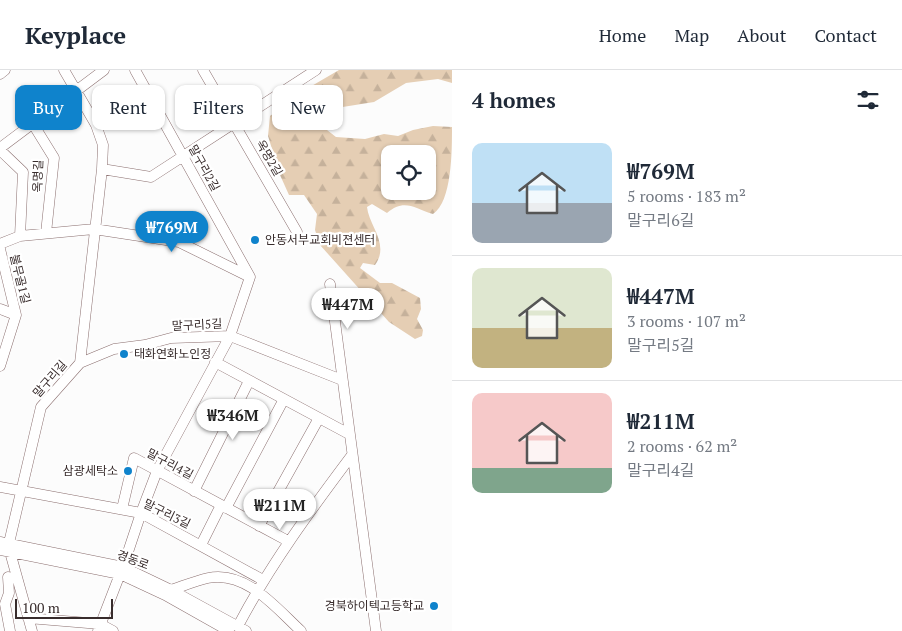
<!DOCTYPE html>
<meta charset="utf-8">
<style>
:root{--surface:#fff;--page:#f2f2f3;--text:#1f2937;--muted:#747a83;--line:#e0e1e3;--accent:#0f83cc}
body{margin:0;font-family:"PT Serif","Noto Sans KR",serif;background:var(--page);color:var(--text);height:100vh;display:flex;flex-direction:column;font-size:19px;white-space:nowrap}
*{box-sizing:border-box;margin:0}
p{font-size:16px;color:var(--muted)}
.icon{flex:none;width:28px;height:28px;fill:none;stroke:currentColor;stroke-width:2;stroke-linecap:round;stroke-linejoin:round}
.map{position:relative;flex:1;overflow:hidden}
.sheet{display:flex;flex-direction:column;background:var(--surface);width:450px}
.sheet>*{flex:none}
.hud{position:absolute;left:15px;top:15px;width:361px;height:45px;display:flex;gap:10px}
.tools{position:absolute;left:381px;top:75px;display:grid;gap:10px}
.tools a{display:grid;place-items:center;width:55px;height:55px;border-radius:10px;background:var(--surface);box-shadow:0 1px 4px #0004;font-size:25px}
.scale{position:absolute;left:15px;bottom:12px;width:98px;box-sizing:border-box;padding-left:5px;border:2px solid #382c2c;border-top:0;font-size:14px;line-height:18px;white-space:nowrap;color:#382c2c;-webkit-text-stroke:4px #fff;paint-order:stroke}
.price{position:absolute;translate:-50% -42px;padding:0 11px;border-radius:18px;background:#fff;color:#222;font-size:16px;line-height:32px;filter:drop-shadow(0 1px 2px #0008)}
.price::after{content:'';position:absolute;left:50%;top:30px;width:15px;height:11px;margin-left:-8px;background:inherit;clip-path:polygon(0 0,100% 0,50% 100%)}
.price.selected{background:var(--accent);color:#fff}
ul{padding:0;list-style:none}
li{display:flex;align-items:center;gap:15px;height:125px;padding:0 20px}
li+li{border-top:1px solid var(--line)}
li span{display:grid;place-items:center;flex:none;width:140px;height:100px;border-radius:10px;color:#555}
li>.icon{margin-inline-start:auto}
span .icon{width:60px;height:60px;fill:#fffc;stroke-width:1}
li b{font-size:21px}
h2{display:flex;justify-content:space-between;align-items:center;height:60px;padding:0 20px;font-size:21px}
.pill{padding:0 18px;border-radius:10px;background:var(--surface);box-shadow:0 1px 4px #0004;font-size:18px;line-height:45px}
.pill.selected{background:var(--accent);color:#fff}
header{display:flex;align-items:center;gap:30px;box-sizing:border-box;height:70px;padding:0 25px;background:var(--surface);border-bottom:1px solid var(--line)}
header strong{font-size:24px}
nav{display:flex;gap:28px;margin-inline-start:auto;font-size:18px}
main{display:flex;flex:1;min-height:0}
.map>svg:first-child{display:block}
.forest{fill:url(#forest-firs);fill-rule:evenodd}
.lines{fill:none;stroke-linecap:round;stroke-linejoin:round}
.minor-casing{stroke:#8b6f6f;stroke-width:11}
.minor{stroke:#fff;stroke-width:10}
.poi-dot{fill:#0f83cc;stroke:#fff;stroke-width:2}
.labels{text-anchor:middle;stroke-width:4.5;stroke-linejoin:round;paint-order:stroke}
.street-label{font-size:12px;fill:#382c2c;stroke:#fff}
.poi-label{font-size:12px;fill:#382c2c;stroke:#fff;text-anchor:start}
</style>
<header>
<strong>Keyplace</strong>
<nav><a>Home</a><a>Map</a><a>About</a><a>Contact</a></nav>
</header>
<main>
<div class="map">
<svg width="452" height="561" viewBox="0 0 452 561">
<defs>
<pattern id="forest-firs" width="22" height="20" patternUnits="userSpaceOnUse" patternTransform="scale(1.25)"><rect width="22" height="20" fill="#e5ceb4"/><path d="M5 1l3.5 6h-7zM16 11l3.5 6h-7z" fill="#c5b19b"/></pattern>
</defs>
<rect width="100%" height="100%" fill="#fcfcfc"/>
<path class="forest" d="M339,0H452V13L438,9L406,13L374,32L330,39L326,48L327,60L336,67L365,69L384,64L398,66L413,60L433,56L452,57C452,81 452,132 433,144C414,138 404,128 387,143L372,134L367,137C369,156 390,174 375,195L363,193L360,198L380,213H392L420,228L421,239L417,249L423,260L422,266L415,269L389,252L320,175L315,160L317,144L304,125H289L280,105L268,66L270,46L303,21ZM390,84H428V121H390Z"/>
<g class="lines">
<g class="minor-casing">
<path id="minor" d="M203,0L297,162
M0,4L5,0
M33,54L54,88L46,163
M0,78L104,0
M0,80L23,102L20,166
M102,99L151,107L316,0
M0,174L20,166L94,159L179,172L250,207
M0,179L16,245L0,296
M330,214L376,561
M0,239L16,245
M215,292L349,364
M80,293L114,279L145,275L171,268L230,266L342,310
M0,417L141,443L263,510
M194,421L249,311
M226,438L284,329
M122,439L134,388L288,471
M259,456L319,348
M0,472L123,497L171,520L246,561
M9,473L41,337L80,293L102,99L103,75L96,55L64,0
M201,475L221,435
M0,480L120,504L165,525L229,561
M10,482L32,561
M123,497L141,443L157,401L230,266L250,207L135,0
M8,507L9,523L5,534L10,561
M171,520C183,516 195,511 208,508C246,500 276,538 301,561
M28,548L100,554L113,561
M238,556C270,495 310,441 352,385
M98,561L120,504"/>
</g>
<use href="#minor" class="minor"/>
</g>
<g class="poi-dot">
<circle cx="255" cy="170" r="5"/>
<circle cx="124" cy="284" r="5"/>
<circle cx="128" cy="401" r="5"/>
<circle cx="434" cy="536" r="5"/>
</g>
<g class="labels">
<g class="street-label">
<text transform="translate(269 88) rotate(60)" y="4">옥명2길</text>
<text transform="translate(204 98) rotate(61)" y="4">말구리2길</text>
<text transform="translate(38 106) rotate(-88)" y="4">옥명길</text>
<text transform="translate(20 209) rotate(76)" y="4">불무골1길</text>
<text transform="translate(197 255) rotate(-3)" y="4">말구리5길</text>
<text transform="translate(50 309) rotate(-49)" y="4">말구리길</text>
<text transform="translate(170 394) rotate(28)" y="4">말구리4길</text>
<text transform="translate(167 444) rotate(26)" y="4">말구리3길</text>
<text transform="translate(133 490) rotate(20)" y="4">경동로</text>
</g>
<g class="poi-label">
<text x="265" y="174">안동서부교회비젼센터</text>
<text x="134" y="288">태화연화노인정</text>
<text x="118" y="405" text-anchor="end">삼광세탁소</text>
<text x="424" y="540" text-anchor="end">경북하이텍고등학교</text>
</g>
</g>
</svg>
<div class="tools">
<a><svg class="icon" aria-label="locate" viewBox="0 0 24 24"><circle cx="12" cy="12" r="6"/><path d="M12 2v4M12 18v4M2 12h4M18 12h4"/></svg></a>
</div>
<div class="scale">100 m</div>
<b class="price selected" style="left:172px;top:183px">₩769M</b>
<b class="price" style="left:348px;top:260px">₩447M</b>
<b class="price" style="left:233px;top:371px">₩346M</b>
<b class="price" style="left:280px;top:461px">₩211M</b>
<div class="hud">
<a class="pill selected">Buy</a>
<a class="pill">Rent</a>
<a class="pill">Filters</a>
<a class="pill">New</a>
</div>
</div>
<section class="sheet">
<h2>4 homes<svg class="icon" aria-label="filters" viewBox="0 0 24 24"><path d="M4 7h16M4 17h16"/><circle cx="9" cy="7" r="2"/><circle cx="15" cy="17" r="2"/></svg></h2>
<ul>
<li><span style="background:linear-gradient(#bfe0f5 60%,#9aa5b1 0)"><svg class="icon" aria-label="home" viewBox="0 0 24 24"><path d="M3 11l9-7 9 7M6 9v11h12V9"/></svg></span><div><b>₩769M</b><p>5 rooms · 183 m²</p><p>말구리6길</p></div></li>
<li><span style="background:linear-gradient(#dfe7d0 60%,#c2b280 0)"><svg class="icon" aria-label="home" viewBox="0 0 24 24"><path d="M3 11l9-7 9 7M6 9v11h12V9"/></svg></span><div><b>₩447M</b><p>3 rooms · 107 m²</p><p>말구리5길</p></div></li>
<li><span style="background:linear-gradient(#f6c9c9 75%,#7fa58c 0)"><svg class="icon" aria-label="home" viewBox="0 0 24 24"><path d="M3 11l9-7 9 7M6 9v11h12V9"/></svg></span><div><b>₩211M</b><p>2 rooms · 62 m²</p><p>말구리4길</p></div></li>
</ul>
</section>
</main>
